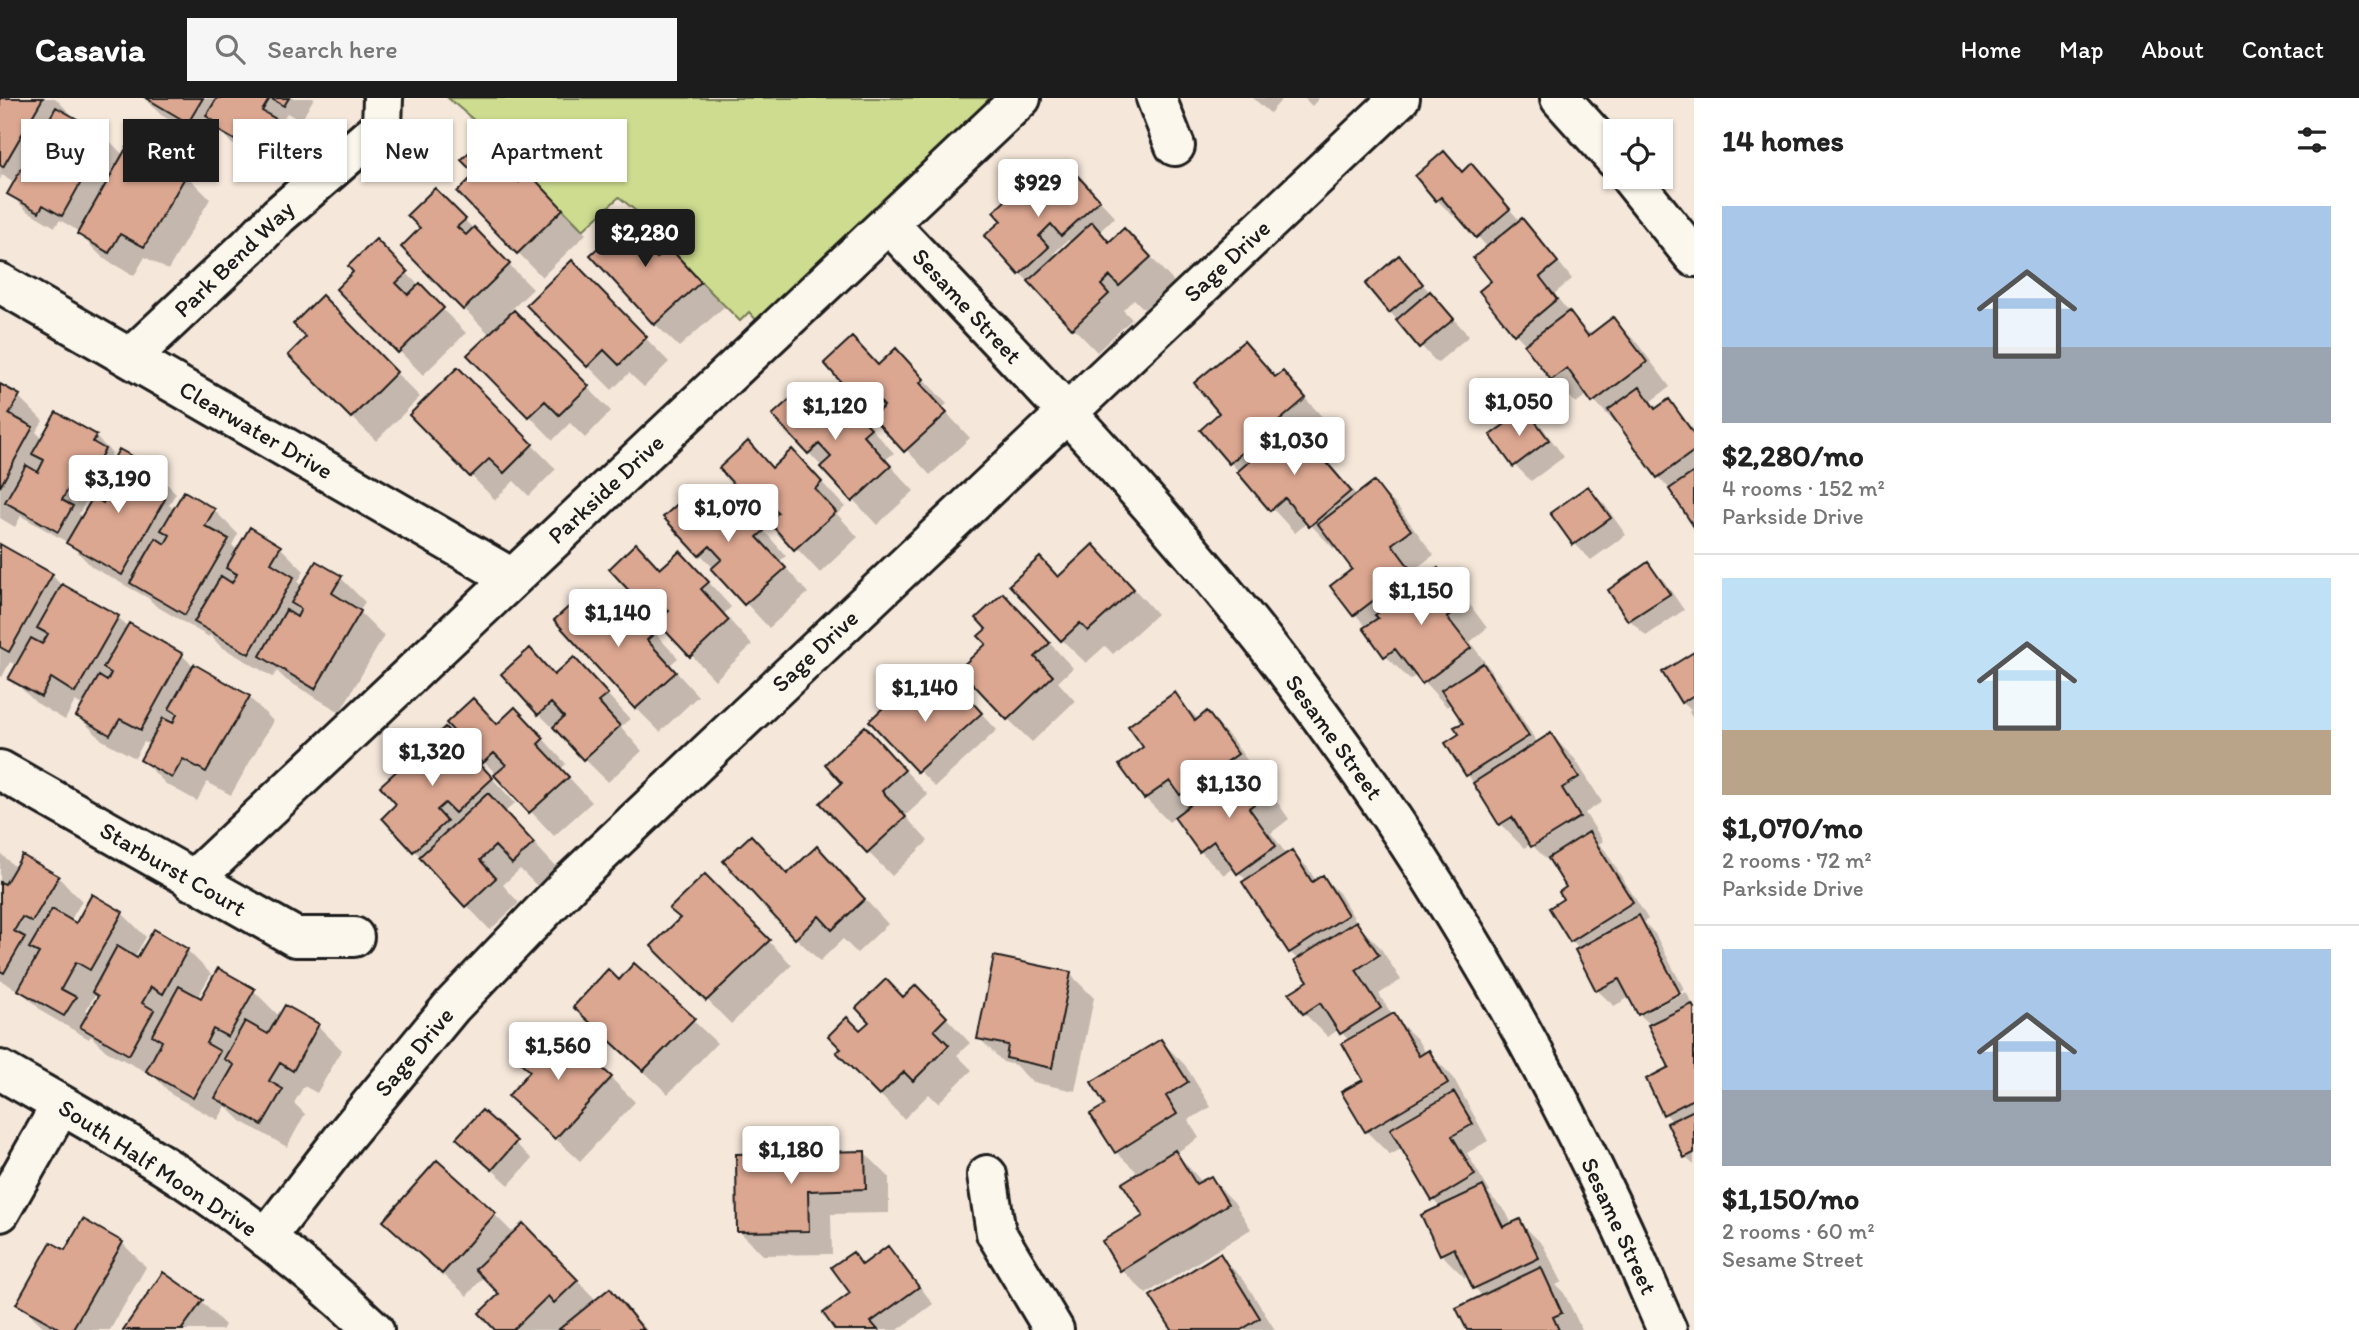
<!DOCTYPE html>
<meta charset="utf-8">
<style>
:root{--surface:#fff;--page:#f6f6f6;--text:#222;--muted:#767676;--line:#e0e0e0;--accent:#1c1c1c}
body{margin:0;font-family:Itim,sans-serif;background:var(--page);color:var(--text);height:100vh;display:flex;flex-direction:column;font-size:26px;white-space:nowrap}
*{box-sizing:border-box;margin:0}
p{font-size:23px;color:var(--muted)}
.icon{flex:none;width:38px;height:38px;fill:none;stroke:currentColor;stroke-width:2;stroke-linecap:round;stroke-linejoin:round}
.map{position:relative;flex:1;overflow:hidden}
.sheet{display:flex;flex-direction:column;background:var(--surface);width:665px}
.sheet>*{flex:none}
.hud{position:absolute;left:21px;top:21px;width:665px;height:63px;display:flex;gap:14px}
.buttons{position:absolute;left:1603px;top:21px;display:grid;gap:14px}
.buttons a{display:grid;place-items:center;width:70px;height:70px;border-radius:0px;background:var(--surface);box-shadow:0 2px 5px #0004;font-size:35px}
.price{position:absolute;translate:-50% -60px;padding:0 16px;border-radius:7px;background:#fff;color:#222;font-size:23px;line-height:46px;filter:drop-shadow(0 2px 4px #0008)}
.price::after{content:'';position:absolute;left:50%;top:42px;width:21px;height:16px;margin-left:-10px;background:inherit;clip-path:polygon(0 0,100% 0,50% 100%)}
.price.on{background:var(--accent);color:#fff}
ul{padding:0;list-style:none}
li{display:grid;align-content:center;gap:14px;height:371px;padding:0 28px}
li+li{border-top:2px solid var(--line)}
li span{display:grid;place-items:center;height:217px;border-radius:0px;color:#555}
li>.icon{margin-inline-start:auto}
span .icon{width:126px;height:126px;fill:#fffc;stroke-width:1}
li b{font-size:30px}
h2{display:flex;justify-content:space-between;align-items:center;height:84px;padding:0 28px;font-size:30px}
.chip{padding:0 24px;border-radius:0px;background:var(--surface);box-shadow:0 2px 5px #0004;font-size:24px;line-height:63px}
.chip.on{background:var(--accent);color:#fff}
header{display:flex;align-items:center;gap:42px;box-sizing:border-box;height:98px;padding:0 35px;background:var(--accent);color:#fff}
header strong{font-size:33px}
nav{display:flex;gap:38px;margin-inline-start:auto;font-size:24px}
.search{width:490px;height:63px;background:var(--page);display:flex;align-items:center;gap:18px;box-sizing:border-box;padding:0 24px;border-radius:0px;color:var(--muted);font-size:26px}
main{display:flex;flex:1;min-height:0}
.map>svg:first-child{display:block}
.green{fill:#cddc8f;stroke:#747c56;stroke-width:2}
.shadow{fill:#0003;fill-rule:evenodd}
.building{fill:#dca791;stroke:#1c1c1c;stroke-width:2}
.lines{fill:none;stroke-linecap:round;stroke-linejoin:round}
.street-casing{stroke:#1c1c1c;stroke-width:44}
.secondary-casing{stroke:#1c1c1c;stroke-width:44}
.street{stroke:#fbf7ec;stroke-width:38}
.secondary{stroke:#fbf7ec;stroke-width:38}
.labels{text-anchor:middle;stroke-width:7;stroke-linejoin:round;paint-order:stroke}
.street-label{font-size:24px;fill:#1c1c1c;stroke:#fbf7ec}
</style>
<header>
<strong>Casavia</strong>
<div class="search"><svg class="icon" aria-label="search" viewBox="0 0 24 24"><circle cx="10" cy="10" r="6"/><path d="M15 15l6 6"/></svg>Search here</div>
<nav><a>Home</a><a>Map</a><a>About</a><a>Contact</a></nav>
</header>
<main>
<div class="map">
<svg width="1694" height="1232" viewBox="0 0 1694 1232">
<rect width="100%" height="100%" fill="#f5e7da"/>
<filter id="ink" filterUnits="userSpaceOnUse"><feTurbulence type="fractalNoise" baseFrequency=".0143" numOctaves="2"/><feDisplacementMap in="SourceGraphic" scale="14" xChannelSelector="R" yChannelSelector="G"/><feConvolveMatrix kernelMatrix="1 2 1 2 8 2 1 2 1" color-interpolation-filters="sRGB"/></filter>
<g filter="url(#ink)">
<path class="green" d="M448,0H1021L770,237L749,214L740,223L701,184L637,114L619,99L583,132L489,35Z"/>
<path class="shadow" d="M0,0H55L71,16L69,19L106,39L124,58L186,77L210,101L168,172L145,159L134,178L103,160L79,136L80,134L60,122L55,129L26,112L10,96L16,85L2,77L0,82Z
M144,0H314L301,23L287,15L279,27L291,39L273,69L232,46L221,34L212,47L161,17Z
M1253,0H1283L1270,15Z
M1304,0H1319L1312,8Z
M489,37L586,136L542,179L459,94L477,76Z
M1444,55L1463,75L1471,68L1521,124L1522,122L1538,138L1572,181L1554,196L1572,218L1591,237L1613,221L1637,245L1670,289L1651,303L1658,311L1668,303L1694,332V425L1671,392L1658,379L1620,326L1618,328L1588,296L1576,305L1552,281L1527,248L1515,235L1494,183L1488,150L1457,115L1453,118L1437,102Z
M435,92L533,191L511,212L611,313L585,340L570,325L553,342L470,257L490,237L404,149L423,130Z
M1090,92L1115,119L1099,134L1110,145L1148,156L1174,184L1144,211L1134,201L1123,212L1132,221L1097,254L1020,175L1048,100ZM1068,142L1071,145L1057,159L1054,155Z
M637,116L724,209L679,249L655,226Z
M376,144L466,235L423,277L338,191L356,174Z
M1399,160L1469,238L1437,265L1390,214Z
M572,165L669,264L644,289L629,275L612,292L588,268Z
M322,200L420,299L376,343L290,257L309,239Z
M1244,245L1277,280L1282,275L1328,325L1308,342L1357,398L1374,385L1398,409L1434,457L1415,471L1424,483L1438,472L1462,496L1487,530L1470,544L1493,575L1492,576L1499,584L1538,646L1551,637L1575,661L1602,704L1585,715L1603,743L1599,746L1605,752L1648,821L1644,824L1655,836L1684,891L1643,913V916L1686,894L1694,909V1067L1685,1059L1673,1024L1665,1015L1671,970L1652,928L1639,916L1630,899L1614,908L1597,892L1580,851L1572,843L1565,802L1568,789L1557,772L1531,746L1524,750L1500,726L1448,646L1462,637L1465,625L1452,605L1447,609L1417,576L1410,582L1386,558L1367,530L1332,488L1354,471L1337,449L1334,451L1308,424L1295,435L1230,364L1222,315Z
M896,252L947,306L942,310L970,340L930,377L863,305L878,268Z
M458,272L556,371L529,398L514,383L495,402L412,317Z
M0,288L19,299L43,323L36,334L43,341L95,338L112,355L110,358L115,363L152,371L176,395L169,407L175,412H214L238,436L232,447L238,453L280,449L304,473L298,484L302,489L316,465L341,480L365,504L359,513L384,538L340,614L286,582L277,573L273,579L220,548L210,537L209,539L156,508L148,500L92,469L69,445L21,418L15,429L0,420ZM93,390L108,400L104,407L83,420L79,416Z
M1526,313L1542,329L1564,359L1531,383L1515,367Z
M824,319L866,325L894,355L885,362L914,393L877,427L809,355Z
M748,346L773,371L816,378L845,409L837,416L858,439L820,475L757,408Z
M1587,390L1604,406L1626,437L1591,462L1575,446Z
M666,419L717,420L759,427L786,458L780,463L808,495L769,530Z
M0,448L52,477L62,488L118,519L128,529L182,557L194,569L249,599L273,623L231,697L207,684L197,703L166,686L142,662L150,647L144,644L135,660L102,642L78,618L84,608L75,603L65,622L35,604L11,580L18,568L10,564L2,579L0,578Z
M1648,466L1664,483L1684,512L1646,538L1630,522L1610,492Z
M1117,472L1157,516L1113,556L1105,548L1086,565L1062,542L1058,481Z
M661,473L704,479L731,509L724,516L752,547L715,582L647,510Z
M582,499L607,524L650,530L678,560L670,567L698,598L660,634L636,610Z
M1027,521L1073,570L1058,584L1075,603L1032,644L1008,621L988,547L989,531Z
M1694,556V623L1689,614L1691,612L1682,604Z
M555,579L597,585L630,621L621,629L642,653L608,684L539,616Z
M1174,597L1199,622L1207,616L1231,640L1260,680L1259,681L1269,692L1289,721L1271,735L1287,757L1292,754L1308,770L1316,783L1323,779L1339,795L1359,828L1380,849L1401,882L1379,896L1392,917L1417,941L1426,956L1429,955L1453,979L1488,1043L1467,1055L1490,1094L1488,1095L1506,1114L1512,1126L1519,1123L1543,1147L1562,1184L1556,1187L1564,1195L1582,1232H1469L1483,1199L1475,1190L1469,1178L1465,1180L1441,1156V1110L1433,1102L1403,1050L1390,1057L1366,1033L1365,983L1349,943L1339,931L1328,939L1304,915L1310,884L1298,862L1290,854L1245,784L1247,783L1234,769L1224,777L1200,753L1176,719L1169,724L1145,700L1146,649Z
M968,601L997,632L935,689L872,623L908,607L927,609Z
M448,625L498,628L539,636L566,666L561,671L592,704L554,738Z
M469,655L515,705L505,714L557,770L537,788L520,771L503,787L519,805L490,832L414,752L399,706Z
M889,655L928,697L905,718L928,743L892,778L868,754Z
M0,755L16,770L58,779L82,803L70,823L77,827L122,815L146,839L134,860L138,862L187,852L211,876L197,900L202,902L254,893L280,919L318,928L342,952L317,995L304,988L294,1005L305,1016L287,1049L241,1023L226,1008L218,1022L172,997L154,978L106,953L91,938L89,941L44,915L24,896L0,882ZM96,896L99,899L90,915L86,912Z
M841,775L888,826L857,855L843,841L820,863L796,840L788,777Z
M705,778L792,867L731,926L654,848L682,820Z
M635,868L717,945L668,996L575,909L620,884Z
M1070,876L1094,900L1075,993L1032,984L1015,967L1003,964L979,940Z
M903,901L940,913L970,945L957,957L972,972L938,1005L929,996L904,1021L839,955L860,935Z
M1161,943L1185,967L1211,1009L1188,1022L1199,1040L1176,1055L1202,1084L1210,1080L1234,1104L1251,1131L1146,1196L1122,1172L1105,1144L1145,1119L1139,1076L1116,1054L1108,1007Z
M611,980L635,1004L580,1063L534,1021Z
M482,1014L532,1061L509,1087L475,1056Z
M865,1055L889,1079V1115L831,1116L832,1156L763,1157L739,1133Z
M494,1116L514,1136L547,1151L597,1203L610,1192L647,1232H497L501,1196L484,1178L467,1198L385,1123Z
M122,1145L146,1169L110,1232H47L18,1205L66,1154Z
M888,1151L904,1167L933,1206L898,1232H837L853,1195L852,1156L864,1168Z
M1220,1158L1244,1182L1275,1232H1174Z
M201,1203L225,1227L222,1232H125Z"/>
<path class="building" d="M0,0H43L3,69L0,67Z
M146,0H203L188,25Z
M217,0H270L262,13L276,21L257,55L214,30L217,25L206,18Z
M270,0H289L284,8Z
M56,9L107,38L62,118L43,107L39,114L7,96Z
M489,35L521,68L512,77L519,84L528,74L563,111L517,156L457,94L475,76L461,62Z
M131,42L187,76L144,149L120,136L109,155L77,136Z
M1444,53L1462,74L1471,65L1510,111L1476,140L1441,99L1436,103L1415,78Z
M1074,74L1100,102L1061,138L1051,126L1039,138L1049,149L1019,177L984,138L1001,123L993,114L1030,80L1047,98Z
M435,90L466,121L457,129L466,137L474,129L510,166L463,212L401,149L420,130L407,117Z
M637,114L659,138L647,149L657,160L669,149L701,184L654,227L590,157Z
M1522,120L1558,164L1540,179L1557,201L1514,237L1479,193L1491,183L1473,160Z
M1092,124L1109,144L1124,130L1151,159L1119,188L1110,178L1101,187L1109,196L1072,231L1028,183Z
M376,141L408,174L396,185L408,197L420,185L444,210L398,255L336,191L353,174L348,168Z
M1399,157L1423,186L1389,215L1365,186Z
M572,162L647,239L619,267L604,252L587,269L526,207Z
M1430,193L1454,221L1419,250L1396,222Z
M322,197L397,274L351,320L288,257L306,239L293,226Z
M514,212L589,288L559,317L545,303L528,319L467,257Z
M1569,213L1588,238L1613,219L1647,264L1592,305L1567,270L1551,282L1524,247Z
M852,239L878,267L896,250L924,281L920,285L947,315L904,354L872,319L884,308L873,296L861,307L824,265Z
M1244,243L1275,279L1283,273L1306,300L1229,366L1200,332L1219,315L1194,285Z
M458,269L533,346L504,375L489,361L470,379L409,317Z
M0,286L20,297L9,316L33,329L0,389Z
M1640,289L1655,311L1669,301L1694,336V353L1657,380L1608,312Z
M800,292L823,317L842,299L871,330L863,337L891,368L852,404L820,369L831,359L819,346L808,356L772,317Z
M1526,311L1549,342L1513,369L1490,337Z
M56,314L97,337L93,344L105,351L88,381L77,375L62,402L73,408L58,434L5,404L26,367L38,374L44,362L32,356Z
M1293,325L1351,393L1309,429L1285,400L1270,413L1237,374Z
M748,343L772,370L792,351L822,384L815,391L836,414L794,452L768,423L778,415L765,401L755,410L719,370Z
M119,351L153,370L143,388L165,401L122,477L66,445L93,399L103,405L108,397L97,391Z
M1694,374V429L1669,391Z
M1374,383L1411,432L1392,446L1412,473L1353,518L1330,488L1352,471L1318,426Z
M1588,388L1611,420L1573,447L1550,415Z
M184,393L215,411L205,428L229,441L185,517L130,485L156,440L165,446L170,437L161,432Z
M692,393L716,419L735,401L764,433L757,439L786,470L744,507L711,471L722,461L710,448L699,458L663,419Z
M250,429L281,448L271,465L294,479L249,556L194,524L221,478L232,485L237,476L226,470Z
M636,445L660,471L680,453L709,484L701,491L729,522L690,559L657,524L669,513L657,501L646,511L609,471Z
M0,446L53,476L9,554L0,549Z
M1093,446L1134,491L1088,533L1080,525L1061,543L1009,487L1040,459L1058,479Z
M316,463L342,478L332,495L361,513L315,591L260,558L286,512L297,519L301,511L291,505Z
M1648,464L1670,496L1628,523L1608,492Z
M1438,470L1464,505L1447,519L1471,550L1422,586L1395,551L1384,559L1363,530L1378,520L1375,517Z
M62,486L119,518L75,595L51,580L41,599L8,581L31,540L42,546L48,536L37,530Z
M1003,495L1050,545L1035,559L1053,578L1007,622L959,571L986,546L978,538L986,531L976,520Z
M582,497L606,523L626,504L655,535L647,542L676,574L635,611L554,522Z
M129,525L183,556L141,632L120,621L110,637L76,618L99,578L107,583L111,575L103,570Z
M530,550L554,577L574,559L608,596L598,604L620,628L583,662L553,629L564,619L551,605L538,617L501,576Z
M1694,554V597L1681,605L1662,574Z
M1483,565L1529,638L1466,678L1445,645L1459,636L1454,629L1463,625L1441,592Z
M194,566L250,598L206,674L183,661L172,680L140,662L163,620L173,625L177,616L169,611Z
M952,582L982,615L917,674L869,623L899,595L908,605L917,597L926,607Z
M1175,594L1195,623L1207,613L1238,656L1180,697L1170,683L1144,701L1119,667L1143,649L1128,628Z
M473,600L497,626L515,609L544,640L538,646L569,679L529,715L494,677L506,667L494,655L483,665L446,625Z
M865,628L905,672L882,693L906,719L867,755L820,705L842,685L825,666Z
M445,629L493,680L455,715L445,705L437,712L447,723L413,754L382,720L396,706L380,688Z
M1551,635L1579,679L1562,690L1580,719L1531,749L1512,719L1499,727L1473,685Z
M1245,665L1267,696L1249,710L1276,748L1237,776L1214,743L1199,754L1174,719Z
M488,695L534,745L512,766L495,748L480,762L496,780L465,809L419,759Z
M1589,734L1633,804L1570,844L1549,810L1563,801L1559,794L1566,789L1548,760Z
M751,737L787,776L817,748L865,801L832,832L819,818L795,841L723,763Z
M1292,752L1312,784L1323,777L1348,817L1289,855L1242,784Z
M22,757L59,778L32,824L22,819L14,833L25,839L4,875L0,873V784L5,786Z
M705,776L770,842L706,903L651,848L680,820L669,811Z
M92,796L123,814L90,872L76,864L61,891L76,899L64,918L18,892L39,855L29,850L52,811L76,825Z
M1639,817L1680,895L1638,917L1619,881L1596,893L1575,852Z
M1356,823L1379,857L1356,872L1381,910L1340,936L1320,905L1303,916L1289,895L1308,883L1294,863Z
M154,831L188,851L163,896L151,889L142,905L154,912L129,957L80,929L98,898L92,894L117,848L137,860Z
M994,858L1071,874L1052,970L1006,960L1008,947L977,941Z
M634,865L695,920L643,973L573,909L608,871L619,882Z
M218,870L255,891L228,939L213,931L206,945L220,953L193,1000L146,973L162,943L152,937L179,888L201,900Z
M886,881L903,899L916,887L947,919L934,932L949,947L913,983L904,974L879,998L836,954L841,951L828,938L847,919L860,932L869,924L856,910Z
M1692,906L1694,910V1001L1663,1017L1646,981L1669,969L1648,927Z
M285,907L319,926L293,973L280,965L269,983L283,991L262,1027L215,1000L234,967L224,961L245,923L268,936Z
M1394,915L1419,958L1429,952L1448,985L1365,1034L1341,994L1363,982L1342,945Z
M555,927L612,979L555,1041L508,998L530,973L521,965Z
M1161,941L1188,984L1166,998L1177,1016L1115,1055L1090,1016L1105,1007L1091,984Z
M1454,994L1473,1026L1452,1038L1475,1077L1432,1103L1390,1031Z
M482,1012L517,1043L492,1072L456,1040Z
M1694,1012V1055L1684,1060L1667,1025Z
M1175,1052L1196,1086L1211,1078L1228,1106L1120,1173L1102,1143L1143,1118L1122,1085Z
M865,1053L866,1091L808,1093L809,1133L737,1134L736,1056Z
M437,1062L496,1115L442,1176L383,1123Z
M1483,1088L1503,1129L1520,1121L1539,1160L1473,1191L1454,1150L1440,1157L1421,1117Z
M83,1121L123,1144L72,1232H62L16,1206L51,1144L65,1152Z
M523,1125L578,1182L554,1205L548,1198L513,1232H495L479,1215L499,1196L475,1171Z
M888,1148L919,1189L871,1224L878,1232H835L823,1215L850,1195L831,1169L853,1154L862,1167Z
M1220,1155L1260,1220L1241,1232H1172L1150,1198Z
M1541,1169L1562,1215L1553,1219L1559,1232H1467L1456,1210Z
M163,1174L203,1202L182,1231L184,1232H123Z
M610,1190L644,1232H558Z"/>
<g class="lines">
<g class="street-casing">
<path id="street" d="M1156,0L1175,48
M888,125C1022,266 1157,405 1276,559C1408,730 1522,918 1614,1113C1633,1152 1649,1192 1667,1232
M0,185L512,480
M130,260L249,148L278,118L382,28L383,0
M0,672L295,839H354
M192,783L1021,0
M987,1077L996,1135L1054,1232
M0,1114L61,1007
M266,1140L344,1039L452,908L570,785L1400,0"/>
</g>
<g class="secondary-casing">
<path id="secondary" d="M1560,0L1615,61
M1630,79L1694,159
M0,972C61,1007 124,1041 183,1080C250,1125 315,1176 374,1232"/>
</g>
<use href="#street" class="street"/>
<use href="#secondary" class="secondary"/>
</g>
</g>
<g class="labels">
<g class="street-label">
<text transform="translate(234 161) rotate(-44)" y="8">Park Bend Way</text>
<text transform="translate(1227 163) rotate(-43)" y="8">Sage Drive</text>
<text transform="translate(967 208) rotate(47)" y="8">Sesame Street</text>
<text transform="translate(256 332) rotate(30)" y="8">Clearwater Drive</text>
<text transform="translate(606 391) rotate(-43)" y="8">Parkside Drive</text>
<text transform="translate(815 553) rotate(-43)" y="8">Sage Drive</text>
<text transform="translate(1334 639) rotate(54)" y="8">Sesame Street</text>
<text transform="translate(173 771) rotate(30)" y="8">Starburst Court</text>
<text transform="translate(414 954) rotate(-50)" y="8">Sage Drive</text>
<text transform="translate(158 1070) rotate(33)" y="8">South Half Moon Drive</text>
<text transform="translate(1619 1128) rotate(65)" y="8">Sesame Street</text>
</g>
</g>
</svg>
<div class="buttons">
<a><svg class="icon" aria-label="locate" viewBox="0 0 24 24"><circle cx="12" cy="12" r="6"/><path d="M12 2v4M12 18v4M2 12h4M18 12h4"/></svg></a>
</div>
<b class="price" style="left:1038px;top:121px">$929</b>
<b class="price on" style="left:645px;top:171px">$2,280</b>
<b class="price" style="left:1519px;top:340px">$1,050</b>
<b class="price" style="left:835px;top:344px">$1,120</b>
<b class="price" style="left:1294px;top:379px">$1,030</b>
<b class="price" style="left:118px;top:417px">$3,190</b>
<b class="price" style="left:728px;top:446px">$1,070</b>
<b class="price" style="left:1421px;top:529px">$1,150</b>
<b class="price" style="left:618px;top:551px">$1,140</b>
<b class="price" style="left:925px;top:626px">$1,140</b>
<b class="price" style="left:432px;top:690px">$1,320</b>
<b class="price" style="left:1229px;top:722px">$1,130</b>
<b class="price" style="left:558px;top:984px">$1,560</b>
<b class="price" style="left:791px;top:1088px">$1,180</b>
<div class="hud">
<a class="chip">Buy</a>
<a class="chip on">Rent</a>
<a class="chip">Filters</a>
<a class="chip">New</a>
<a class="chip">Apartment</a>
</div>
</div>
<section class="sheet">
<h2>14 homes<svg class="icon" aria-label="filters" viewBox="0 0 24 24"><path d="M4 7h16M4 17h16"/><circle cx="9" cy="7" r="2"/><circle cx="15" cy="17" r="2"/></svg></h2>
<ul>
<li><span style="background:linear-gradient(#a9c7e8 65%,#9aa5b1 0)"><svg class="icon" aria-label="home" viewBox="0 0 24 24"><path d="M3 11l9-7 9 7M6 9v11h12V9"/></svg></span><div><b>$2,280/mo</b><p>4 rooms · 152 m²</p><p>Parkside Drive</p></div></li>
<li><span style="background:linear-gradient(#bfe0f5 70%,#b9a48a 0)"><svg class="icon" aria-label="home" viewBox="0 0 24 24"><path d="M3 11l9-7 9 7M6 9v11h12V9"/></svg></span><div><b>$1,070/mo</b><p>2 rooms · 72 m²</p><p>Parkside Drive</p></div></li>
<li><span style="background:linear-gradient(#a9c7e8 65%,#9aa5b1 0)"><svg class="icon" aria-label="home" viewBox="0 0 24 24"><path d="M3 11l9-7 9 7M6 9v11h12V9"/></svg></span><div><b>$1,150/mo</b><p>2 rooms · 60 m²</p><p>Sesame Street</p></div></li>
</ul>
</section>
</main>
